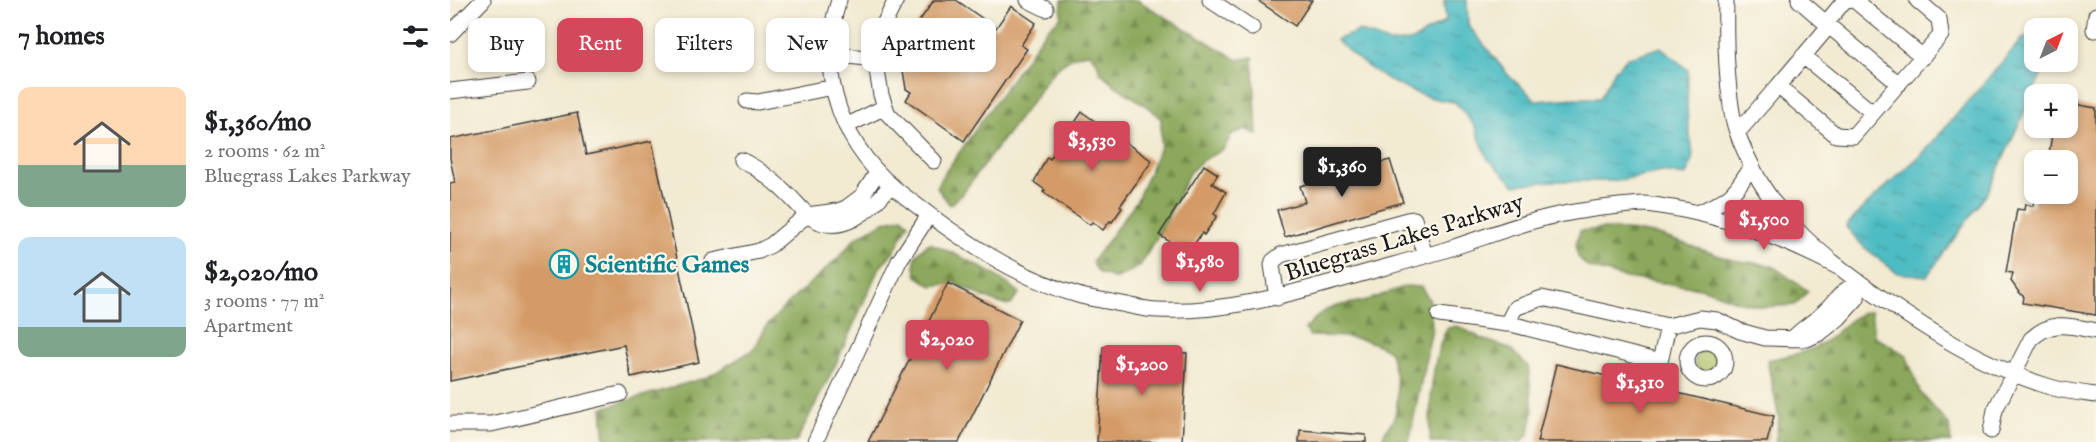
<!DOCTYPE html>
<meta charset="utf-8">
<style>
:root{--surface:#fff;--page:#f6f6f6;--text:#202124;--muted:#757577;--accent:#d1495b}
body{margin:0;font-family:"IM FELL English",serif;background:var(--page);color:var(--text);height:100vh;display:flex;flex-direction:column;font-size:22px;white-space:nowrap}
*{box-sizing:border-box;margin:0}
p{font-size:20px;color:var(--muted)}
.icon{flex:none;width:33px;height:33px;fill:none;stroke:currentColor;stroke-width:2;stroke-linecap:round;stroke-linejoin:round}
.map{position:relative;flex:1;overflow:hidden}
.side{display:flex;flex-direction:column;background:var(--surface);width:450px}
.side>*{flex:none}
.top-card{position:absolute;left:18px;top:18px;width:570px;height:54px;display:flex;gap:12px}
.needle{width:39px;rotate:42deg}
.controls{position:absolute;left:1574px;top:18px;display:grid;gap:12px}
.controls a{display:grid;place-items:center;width:54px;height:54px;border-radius:12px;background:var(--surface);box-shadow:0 3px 9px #0003;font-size:30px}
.price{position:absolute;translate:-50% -51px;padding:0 14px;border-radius:6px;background:var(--accent);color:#fff;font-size:20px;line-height:39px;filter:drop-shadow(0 2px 3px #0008)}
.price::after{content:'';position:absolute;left:50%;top:36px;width:18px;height:14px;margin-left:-9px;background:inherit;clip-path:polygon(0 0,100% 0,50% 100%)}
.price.active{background:#222;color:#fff}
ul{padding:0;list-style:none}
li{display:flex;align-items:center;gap:18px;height:150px;padding:0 18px}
li span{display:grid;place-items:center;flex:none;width:168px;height:120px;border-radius:12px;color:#555}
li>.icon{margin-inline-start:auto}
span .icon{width:72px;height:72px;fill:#fffc;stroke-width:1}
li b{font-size:26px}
h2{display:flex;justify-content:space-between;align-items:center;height:72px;padding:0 18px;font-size:26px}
.pill{padding:0 21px;border-radius:12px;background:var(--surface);box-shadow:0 3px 9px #0003;font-size:21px;line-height:54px}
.pill.active{background:var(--accent);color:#fff}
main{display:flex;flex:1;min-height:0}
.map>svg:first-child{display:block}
.grass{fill:url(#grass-tufts);stroke:#666f41;stroke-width:1.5}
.forest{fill:url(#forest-firs);stroke:#54623c;stroke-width:1.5}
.water{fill:url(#water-ripples);stroke:#356c70;stroke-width:1.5}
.building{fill:#d49b68}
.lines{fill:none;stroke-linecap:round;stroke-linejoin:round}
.minor-casing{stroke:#3c3b37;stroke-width:17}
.minor{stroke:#fff;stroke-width:15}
.labels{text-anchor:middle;stroke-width:4.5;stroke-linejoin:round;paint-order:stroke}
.street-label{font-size:24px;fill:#1c1c1c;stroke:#fbf7ec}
.culture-label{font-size:24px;font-weight:bold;fill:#0d838f;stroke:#fbf7ec;text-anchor:start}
</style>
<main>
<section class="side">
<h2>7 homes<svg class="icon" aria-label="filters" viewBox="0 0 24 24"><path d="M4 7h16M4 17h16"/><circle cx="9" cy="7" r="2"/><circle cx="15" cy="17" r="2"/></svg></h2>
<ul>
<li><span style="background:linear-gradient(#ffd9b3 65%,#7fa58c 0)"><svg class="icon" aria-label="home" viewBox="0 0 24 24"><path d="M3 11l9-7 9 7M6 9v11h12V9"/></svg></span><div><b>$1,360/mo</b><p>2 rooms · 62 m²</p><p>Bluegrass Lakes Parkway</p></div></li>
<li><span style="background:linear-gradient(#bfe0f5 75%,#7fa58c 0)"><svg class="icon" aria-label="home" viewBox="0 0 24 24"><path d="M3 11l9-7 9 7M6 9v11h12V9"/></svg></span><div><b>$2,020/mo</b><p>3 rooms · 77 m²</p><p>Apartment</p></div></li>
</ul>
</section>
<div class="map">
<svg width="1646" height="442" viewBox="0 0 1646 442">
<defs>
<pattern id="grass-tufts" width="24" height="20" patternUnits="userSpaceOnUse" patternTransform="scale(1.5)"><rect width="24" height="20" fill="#afc266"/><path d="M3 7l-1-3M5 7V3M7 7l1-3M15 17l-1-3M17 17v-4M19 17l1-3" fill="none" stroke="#96a658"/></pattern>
<pattern id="forest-firs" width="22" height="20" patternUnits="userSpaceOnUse" patternTransform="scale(1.5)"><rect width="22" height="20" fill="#8ba85b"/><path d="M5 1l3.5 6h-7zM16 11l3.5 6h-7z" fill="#71884a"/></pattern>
<pattern id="water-ripples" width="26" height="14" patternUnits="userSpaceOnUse" patternTransform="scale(1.5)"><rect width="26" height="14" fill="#4ebcc3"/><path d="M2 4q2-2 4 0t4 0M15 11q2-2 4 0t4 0" fill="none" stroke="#40989e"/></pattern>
</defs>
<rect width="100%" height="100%" fill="#fbf7ec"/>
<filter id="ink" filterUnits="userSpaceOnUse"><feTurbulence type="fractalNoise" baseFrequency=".0167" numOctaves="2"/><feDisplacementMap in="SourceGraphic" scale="12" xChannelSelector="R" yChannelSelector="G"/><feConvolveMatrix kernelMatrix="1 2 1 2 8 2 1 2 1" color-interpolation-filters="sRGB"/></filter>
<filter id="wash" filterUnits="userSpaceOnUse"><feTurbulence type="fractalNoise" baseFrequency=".008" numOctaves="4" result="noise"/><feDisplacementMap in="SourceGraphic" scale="24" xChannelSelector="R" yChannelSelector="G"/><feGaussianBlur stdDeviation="1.35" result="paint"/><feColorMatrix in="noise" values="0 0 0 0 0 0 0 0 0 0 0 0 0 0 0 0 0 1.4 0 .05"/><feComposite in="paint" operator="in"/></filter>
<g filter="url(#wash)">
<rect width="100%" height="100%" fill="#f2ead1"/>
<path class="grass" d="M1245 361a11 11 0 1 1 22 0a11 11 0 1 1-22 0Z"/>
<path class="forest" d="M612,0H687L788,60L803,57L807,135L795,129L781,135L774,149L753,160L739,173L717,220L690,266L666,279L649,273L642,262L687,200L711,145V119L700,108L667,87L650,72L647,62L639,53C615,54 597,77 586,96L511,195L500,205L487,188L492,177L596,30L611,17Z
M452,217L459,223L446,248L428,270L385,366L346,442H155L152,408L258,377L303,350L316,327L336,305L390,256L405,238L434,222Z
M1151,229L1178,230L1209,235L1282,260L1321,265L1358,291L1345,305L1312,307L1287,301L1251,288L1176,278L1138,267L1128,257L1126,244L1130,231Z
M480,243C512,257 542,270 569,293L561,305L547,303L504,283L482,286L467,276C462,260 465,252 480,243Z
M956,286L971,287L980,301L982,328L959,442H933C932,431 942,425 945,415C951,394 945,372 940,352C917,335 888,336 860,336L855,329C880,300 888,308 921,299C933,295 944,290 956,286Z
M1421,311L1424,336L1456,355L1470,392L1499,425L1501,442H1325L1329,418L1317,360C1336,356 1354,354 1371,344C1389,334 1400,314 1421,311Z
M1007,326L1035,340L1059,348L1078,366L1083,412L1079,433L1072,442H980C980,404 980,362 997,328Z"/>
<path class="water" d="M994,0H1017L1018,25L1059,76L1087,101L1125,98H1150L1165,70L1177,58L1211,47L1238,70C1238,87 1236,105 1238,122C1240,145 1249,154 1235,176L1212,172L1164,181H1103L1065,185L1038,159L1024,125L1005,102C960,98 918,71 886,40L909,31L940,43L962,41L996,21Z
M1584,35V62H1597L1538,192L1477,276L1447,273L1414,247L1396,227L1414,207L1474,152L1573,38Z"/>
<g id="blocks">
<path class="building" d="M484,0H506L546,28L561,6L586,23L571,45L577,49L514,141L456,100L461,92L456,89L452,64L456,59L447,53Z
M807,0H862L845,26Z
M1617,103L1646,108V315L1573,303L1574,297L1568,291L1561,281L1563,273L1556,272L1567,209L1574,210L1575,204L1583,206L1585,194H1617V160H1598L1603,128H1617Z
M632,112L702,161L670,206L672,208L662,222L660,221L653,230L642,222L640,225L593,192L595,190L584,182L597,157L600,159Z
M127,113L136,155L202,141L249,362L181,377L174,345L0,381V183L5,182L0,158V139Z
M940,160L953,202L835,237L827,210L855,202L850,186Z
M754,165L768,174L762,183L776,192L764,214L767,216L754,235L752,233L738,253L709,235Z
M498,283L570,320L509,442H418Z
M653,347L737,353L732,442H647Z
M1106,364L1324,416L1317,442H1087Z
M850,430L916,435V442H849Z"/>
</g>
</g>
<g filter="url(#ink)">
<use href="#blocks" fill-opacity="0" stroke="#3c3b37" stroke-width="1.5"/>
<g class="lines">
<g class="minor-casing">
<path id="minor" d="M389,0C364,77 393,151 457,198C509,238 566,278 631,296C642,299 654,300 666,303C680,305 694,310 708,310C771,313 833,296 893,279C928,269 963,260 998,249C1033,238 1067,224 1103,216C1132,210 1163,206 1193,204C1203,204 1213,207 1223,208C1281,218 1336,240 1388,267
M446,0L431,30L425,59L431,95L438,114L484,161
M578,0L596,9
M760,0L802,28
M1276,0C1275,40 1276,79 1283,118C1286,133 1294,150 1301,164C1326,220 1377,260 1426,294C1479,331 1534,366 1597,386C1612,391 1630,393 1646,395
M1404,0L1473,57
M1646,15L1644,30H1646
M1376,23L1395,0
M1379,26L1449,84
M0,34L33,0
M380,54L425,59
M1353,56L1423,113
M1328,86L1379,26L1349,0
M0,91L78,82
M297,101L308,102L383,87
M396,126L435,107
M1288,132L1328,86L1386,135L1403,136L1491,35L1489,19L1467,0
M291,160C298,164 305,167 311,172C324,181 338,194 349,206C352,209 355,213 359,216C390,239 421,210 440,186
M1248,213C1279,199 1284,196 1301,166
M263,261L309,251L321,245L357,215L388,211L396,208L412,196L427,173
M827,298L822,265L823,261L831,255L957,220L964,219L975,256
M989,315L1057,324L1065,308L1092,298L1218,326L1250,318L1267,320L1290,331L1315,338L1357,339L1370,333L1389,318L1407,298L1409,283C1389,290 1387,302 1372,314C1362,323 1351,329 1342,339
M1057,323L1210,362L1218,326
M1237 361a19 19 0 1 1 38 0a19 19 0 1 1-38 0Z
M0,424H41L170,394
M1541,431L1545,410L1581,339C1603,319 1620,326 1646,331
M365,442L449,261L479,215"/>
</g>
<use href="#minor" class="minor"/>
</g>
</g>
<defs>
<g id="building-ring" transform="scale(1.5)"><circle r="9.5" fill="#fbf7ec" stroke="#0f9aa8" stroke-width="1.5"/><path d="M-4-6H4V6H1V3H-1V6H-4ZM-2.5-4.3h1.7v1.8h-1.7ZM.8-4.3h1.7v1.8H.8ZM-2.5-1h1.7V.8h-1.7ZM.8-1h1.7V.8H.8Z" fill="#0f9aa8"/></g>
</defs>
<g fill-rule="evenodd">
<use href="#building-ring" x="114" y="264"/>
</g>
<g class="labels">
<g class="street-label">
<text transform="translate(954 237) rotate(-17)" y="8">Bluegrass Lakes Parkway</text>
</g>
<g class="culture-label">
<text x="135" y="272">Scientific Games</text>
</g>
</g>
</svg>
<div class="controls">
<a><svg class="needle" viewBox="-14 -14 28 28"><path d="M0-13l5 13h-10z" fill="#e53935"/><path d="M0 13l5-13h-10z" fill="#757577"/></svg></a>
<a>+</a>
<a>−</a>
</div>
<b class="price" style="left:642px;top:172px">$3,530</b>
<b class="price active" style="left:892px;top:198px">$1,360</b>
<b class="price" style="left:1314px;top:251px">$1,500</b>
<b class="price" style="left:750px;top:293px">$1,580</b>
<b class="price" style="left:497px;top:371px">$2,020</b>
<b class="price" style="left:692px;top:396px">$1,200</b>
<b class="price" style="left:1190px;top:414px">$1,310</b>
<div class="top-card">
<a class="pill">Buy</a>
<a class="pill active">Rent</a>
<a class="pill">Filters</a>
<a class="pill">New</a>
<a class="pill">Apartment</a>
</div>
</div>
</main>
